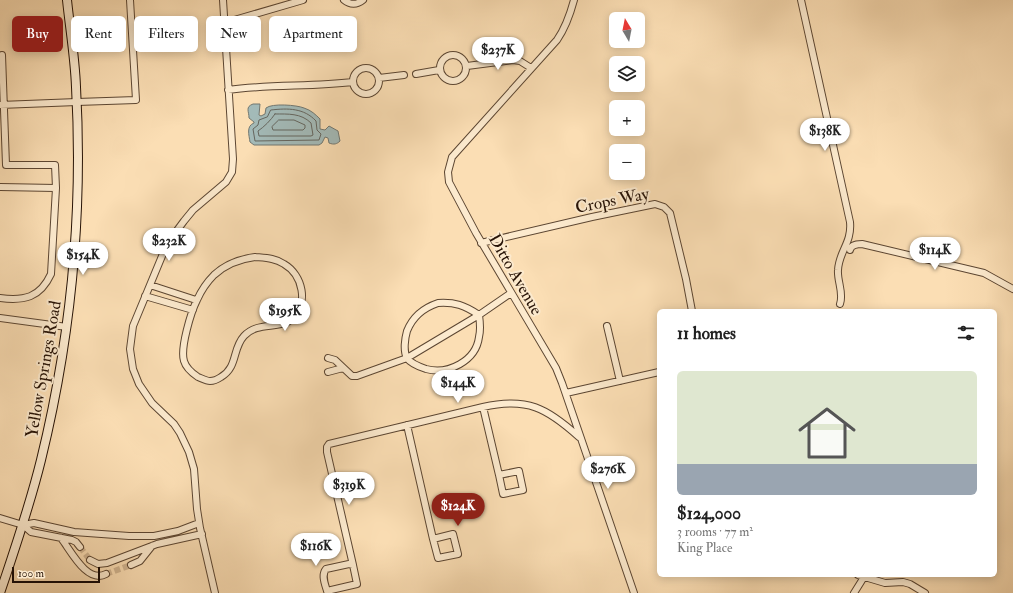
<!DOCTYPE html>
<meta charset="utf-8">
<style>
:root{--surface:#fff;--page:#f2f2f2;--text:#222;--muted:#767676;--line:#e0e0e0;--accent:#8f2418}
body{margin:0;font-family:"IM FELL Double Pica",serif;background:var(--page);color:var(--text);height:100vh;display:flex;flex-direction:column;font-size:15px;white-space:nowrap}
*{box-sizing:border-box;margin:0}
p{font-size:13px;color:var(--muted)}
.icon{flex:none;width:22px;height:22px;fill:none;stroke:currentColor;stroke-width:2;stroke-linecap:round;stroke-linejoin:round}
.map{position:relative;flex:1;overflow:hidden}
.sheet{position:absolute;left:657px;top:309px;width:340px;height:268px;display:flex;flex-direction:column;background:var(--surface);border-radius:6px;box-shadow:0 2px 10px #0003}
.sheet>*{flex:none}
.hud{position:absolute;left:12px;top:16px;width:380px;height:36px;display:flex;gap:8px}
.needle{width:26px;rotate:350deg}
.controls{position:absolute;left:609px;top:12px;display:grid;gap:8px}
.controls a{display:grid;place-items:center;width:36px;height:36px;border-radius:6px;background:var(--surface);box-shadow:0 2px 10px #0003;font-size:20px}
.scale{position:absolute;left:12px;bottom:10px;width:88px;box-sizing:border-box;padding-left:4px;border:2px solid #271306;border-top:0;font-size:11px;line-height:14px;white-space:nowrap;color:#271306;-webkit-text-stroke:3px #fceace;paint-order:stroke}
.price{position:absolute;translate:-50% -34px;padding:0 9px;border-radius:14px;background:#fff;color:#222;font-size:13px;line-height:26px;filter:drop-shadow(0 1px 2px #0008)}
.price::after{content:'';position:absolute;left:50%;top:24px;width:12px;height:9px;margin-left:-6px;background:inherit;clip-path:polygon(0 0,100% 0,50% 100%)}
.price.current{background:var(--accent);color:#fff}
ul{padding:0;list-style:none}
li{display:grid;align-content:center;gap:8px;height:212px;padding:0 20px}
li+li{border-top:1px solid var(--line)}
li span{display:grid;place-items:center;height:124px;border-radius:6px;color:#555}
li>.icon{margin-inline-start:auto}
span .icon{width:72px;height:72px;fill:#fffc;stroke-width:1}
li b{font-size:17px}
h2{display:flex;justify-content:space-between;align-items:center;height:48px;padding:0 20px;font-size:17px}
.pill{padding:0 14px;border-radius:6px;background:var(--surface);box-shadow:0 2px 10px #0003;font-size:14px;line-height:36px}
.pill.current{background:var(--accent);color:#fff}
.map>svg:first-child{display:block}
.water{fill:#a3bab8;stroke:#717771}
.lines{fill:none;stroke-linecap:round;stroke-linejoin:round}
.shore{stroke:#65665f;stroke-width:1}
.minor-tunnel{stroke:#d1b591;stroke-width:6;stroke-dasharray:6 3;stroke-linecap:butt}
.minor-casing{stroke:#5c4632;stroke-width:8}
.secondary-casing{stroke:#271306;stroke-width:10}
.minor{stroke:#fceace;stroke-width:6}
.secondary{stroke:#fceace;stroke-width:8}
.labels{text-anchor:middle;stroke-width:4;stroke-linejoin:round;paint-order:stroke}
.street-label{font-size:17px;fill:#271306;stroke:#fceace}
</style>
<div class="map">
<svg width="1013" height="593" viewBox="0 0 1013 593">
<rect width="100%" height="100%" fill="#fbdeb4"/>
<filter id="stains"><feTurbulence type="fractalNoise" baseFrequency=".005" numOctaves="4"/><feColorMatrix values="0 0 0 0 .2 0 0 0 0 .09 0 0 0 0 .02 0 0 0 .5 -.17"/></filter>
<radialGradient id="worn" r=".72"><stop offset=".6" stop-color="#630" stop-opacity="0"/><stop offset="1" stop-color="#630" stop-opacity=".3"/></radialGradient>
<path class="water" d="M253,104H260L259,115L261,116L265,114L266,108C272,103 297,105 304,108C311,110 316,115 320,119V129L325,130L329,126L338,131L340,141C337,144 334,145 329,143L328,138L325,137L322,143L319,145H254L250,142C249,135 246,126 254,123V122L249,118C249,111 245,107 253,104Z"/>
<g class="lines">
<path class="shore" d="M271,110C288,108 304,108 316,121L317,130L321,134L319,140L255,141L253,129L258,125L259,120L267,117Z
M275,114C288,114 301,113 311,123L313,135L311,136H259L258,131C264,127 271,120 275,114Z
M279,120H294L305,125V128L303,130H273L272,127Z"/>
<path class="minor-tunnel" d="M80,547L90,560
M106,574L131,565"/>
<g class="minor-casing">
<path id="minor" d="M344,0C350,5 357,5 363,0
M574,0C570,15 566,27 557,40L452,157L448,172L449,182L476,233L556,368L562,383L634,593
M801,0L850,222C852,243 839,251 838,270C837,281 844,293 840,304
M224,23L303,0
M440 68a13 13 0 1 1 26 0a13 13 0 1 1-26 0Z
M467,66L513,60L520,61L531,68
M353 81a13 13 0 1 1 26 0a13 13 0 1 1-26 0Z
M416,74L439,70
M379,78L404,75
M228,90C270,84 311,87 353,82
M0,105L77,102L136,100L130,0
M0,187L56,188
M481,243L592,217L655,204L664,207L670,213L686,279L692,311
M850,250C851,245 857,244 862,244L984,273L1013,289
M255,257C266,258 275,258 284,264C303,275 309,304 292,319C278,330 258,321 244,336C232,349 238,367 221,377C218,379 213,381 210,381C206,381 201,378 198,377C192,373 186,368 184,361C180,348 191,312 197,300C201,291 207,282 214,275C226,264 239,259 255,257Z
M150,285L196,300
M145,296L193,310
M0,298C24,301 40,298 51,274L56,188L55,165H6L2,55
M438,303C455,302 464,305 479,315C480,322 481,329 479,337C476,361 448,375 426,369C420,367 411,364 407,358C403,351 405,338 407,331C413,316 423,308 438,303Z
M0,318L67,327
M607,326L620,381
M328,358L335,360L352,376H357L407,358L479,315L511,293
M328,372L343,368
M566,393L659,372
M483,407L499,475
M407,425L433,539
M519,471L523,490L503,494L499,475Z
M0,518L23,525L34,523L74,532L129,536H154L178,531L199,523
M23,525L31,532L72,540L76,542L80,547
M453,534L458,554L438,558L433,539Z
M61,538C71,551 87,584 106,574
M90,560L98,564L107,563L157,544L202,534
M349,564L353,565L357,584L327,591C325,584 321,575 326,569Z
M131,565L140,561L152,546
M353,565L327,452V447L329,444L483,407C527,397 547,408 579,437
M858,575L885,583L903,582L910,584L925,593
M215,593L200,528L197,509L194,469L189,452L180,433L174,424L152,403L139,384L133,369L130,349L133,326L167,244L184,221L193,210L226,182L232,172L233,159L223,0
M854,593L864,577"/>
</g>
<g class="secondary-casing">
<path id="secondary" d="M0,593C15,549 30,505 41,460C71,338 83,212 76,87C75,58 70,29 67,0"/>
</g>
<use href="#minor" class="minor"/>
<use href="#secondary" class="secondary"/>
</g>
<g class="labels">
<g class="street-label">
<text transform="translate(612 200) rotate(-11)" y="6">Crops Way</text>
<text transform="translate(516 274) rotate(60)" y="6">Ditto Avenue</text>
<text transform="translate(43 369) rotate(-80)" y="6">Yellow Springs Road</text>
</g>
</g>
<rect width="100%" height="100%" filter="url(#stains)"/>
<rect width="100%" height="100%" fill="url(#worn)"/>
</svg>
<div class="controls">
<a><svg class="needle" viewBox="-14 -14 28 28"><path d="M0-13l5 13h-10z" fill="#e53935"/><path d="M0 13l5-13h-10z" fill="#767676"/></svg></a>
<a><svg class="icon" aria-label="layers" viewBox="0 0 24 24"><path d="M12 4l9 5-9 5-9-5zM3 14l9 5 9-5"/></svg></a>
<a>+</a>
<a>−</a>
</div>
<div class="scale">100 m</div>
<b class="price" style="left:498px;top:71px">$237K</b>
<b class="price" style="left:825px;top:152px">$138K</b>
<b class="price" style="left:169px;top:262px">$232K</b>
<b class="price" style="left:935px;top:271px">$114K</b>
<b class="price" style="left:83px;top:276px">$154K</b>
<b class="price" style="left:285px;top:332px">$195K</b>
<b class="price" style="left:458px;top:404px">$144K</b>
<b class="price" style="left:608px;top:490px">$276K</b>
<b class="price" style="left:349px;top:506px">$319K</b>
<b class="price current" style="left:458px;top:527px">$124K</b>
<b class="price" style="left:316px;top:567px">$116K</b>
<div class="hud">
<a class="pill current">Buy</a>
<a class="pill">Rent</a>
<a class="pill">Filters</a>
<a class="pill">New</a>
<a class="pill">Apartment</a>
</div>
<section class="sheet">
<h2>11 homes<svg class="icon" aria-label="filters" viewBox="0 0 24 24"><path d="M4 7h16M4 17h16"/><circle cx="9" cy="7" r="2"/><circle cx="15" cy="17" r="2"/></svg></h2>
<ul>
<li><span style="background:linear-gradient(#dfe7d0 75%,#9aa5b1 0)"><svg class="icon" aria-label="home" viewBox="0 0 24 24"><path d="M3 11l9-7 9 7M6 9v11h12V9"/></svg></span><div><b>$124,000</b><p>3 rooms · 77 m²</p><p>King Place</p></div></li>
</ul>
</section>
</div>
